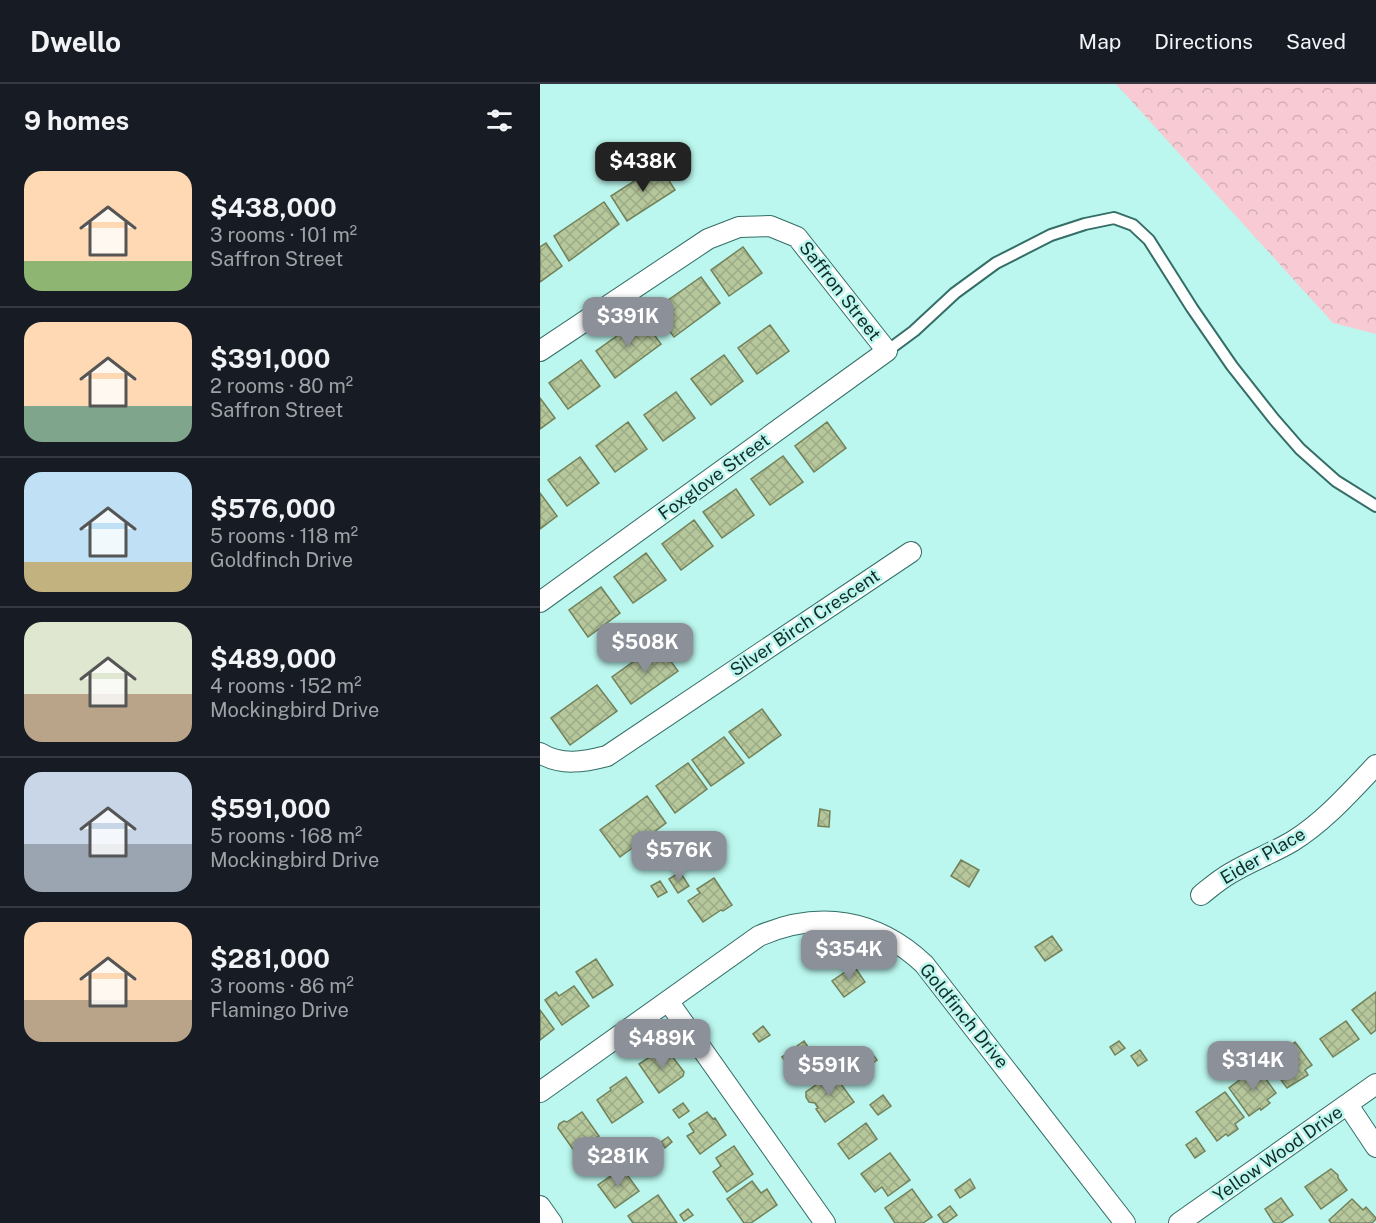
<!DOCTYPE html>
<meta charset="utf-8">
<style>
:root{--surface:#171b24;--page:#242831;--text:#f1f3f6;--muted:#9ea1a6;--line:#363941;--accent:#8c9099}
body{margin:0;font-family:"Public Sans",sans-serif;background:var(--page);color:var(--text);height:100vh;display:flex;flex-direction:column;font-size:22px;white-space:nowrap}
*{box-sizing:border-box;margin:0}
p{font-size:20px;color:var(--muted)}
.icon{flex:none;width:33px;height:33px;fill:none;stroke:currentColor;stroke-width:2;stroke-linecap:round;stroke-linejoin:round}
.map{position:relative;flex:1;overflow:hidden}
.sheet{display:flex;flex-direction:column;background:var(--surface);width:540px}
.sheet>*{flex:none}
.price{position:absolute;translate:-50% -51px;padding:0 14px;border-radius:12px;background:var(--accent);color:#fff;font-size:20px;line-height:39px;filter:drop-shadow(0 2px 3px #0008)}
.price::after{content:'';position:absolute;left:50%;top:36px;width:18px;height:14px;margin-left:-9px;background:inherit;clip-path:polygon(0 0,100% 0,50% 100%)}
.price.selected{background:#222;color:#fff}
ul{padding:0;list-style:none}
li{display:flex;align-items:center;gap:18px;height:150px;padding:0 24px}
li+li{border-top:2px solid var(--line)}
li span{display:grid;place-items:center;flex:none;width:168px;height:120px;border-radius:18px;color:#555}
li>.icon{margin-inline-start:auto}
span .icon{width:72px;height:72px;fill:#fffc;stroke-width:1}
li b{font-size:26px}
h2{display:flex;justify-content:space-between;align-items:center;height:72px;padding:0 24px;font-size:26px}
header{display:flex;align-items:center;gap:36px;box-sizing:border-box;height:84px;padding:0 30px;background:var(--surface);border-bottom:2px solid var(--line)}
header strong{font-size:28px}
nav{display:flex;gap:33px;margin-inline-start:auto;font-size:21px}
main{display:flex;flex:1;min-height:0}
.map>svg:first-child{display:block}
.forest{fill:url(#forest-crowns)}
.building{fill:url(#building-cross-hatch);stroke:#728159;stroke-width:1.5}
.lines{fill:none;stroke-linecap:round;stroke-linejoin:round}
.lane-casing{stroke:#346e67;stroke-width:14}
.street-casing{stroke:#346e67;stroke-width:22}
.lane{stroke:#fff;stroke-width:10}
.street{stroke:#fff;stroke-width:20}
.labels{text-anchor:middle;stroke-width:5;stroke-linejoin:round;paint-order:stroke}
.street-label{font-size:18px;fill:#132b28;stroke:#bbf7ee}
</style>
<header>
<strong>Dwello</strong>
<nav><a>Map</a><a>Directions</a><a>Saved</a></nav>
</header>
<main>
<section class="sheet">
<h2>9 homes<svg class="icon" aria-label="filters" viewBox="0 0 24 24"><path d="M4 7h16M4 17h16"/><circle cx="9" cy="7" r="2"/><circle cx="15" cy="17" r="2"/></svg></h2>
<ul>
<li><span style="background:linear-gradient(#ffd9b3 75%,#8fb573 0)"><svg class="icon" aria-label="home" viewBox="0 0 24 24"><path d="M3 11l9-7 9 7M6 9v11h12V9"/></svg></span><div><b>$438,000</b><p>3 rooms · 101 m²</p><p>Saffron Street</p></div></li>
<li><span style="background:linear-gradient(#ffd9b3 70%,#7fa58c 0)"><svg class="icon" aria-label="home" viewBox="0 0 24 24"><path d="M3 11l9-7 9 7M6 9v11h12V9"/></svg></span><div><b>$391,000</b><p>2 rooms · 80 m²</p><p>Saffron Street</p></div></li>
<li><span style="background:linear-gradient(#bfe0f5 75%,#c2b280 0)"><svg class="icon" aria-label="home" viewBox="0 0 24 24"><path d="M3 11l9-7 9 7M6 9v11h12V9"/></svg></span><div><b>$576,000</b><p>5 rooms · 118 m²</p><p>Goldfinch Drive</p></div></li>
<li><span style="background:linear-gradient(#dfe7d0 60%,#b9a48a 0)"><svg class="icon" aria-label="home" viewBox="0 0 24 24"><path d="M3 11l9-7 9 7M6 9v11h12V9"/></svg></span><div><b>$489,000</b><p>4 rooms · 152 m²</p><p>Mockingbird Drive</p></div></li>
<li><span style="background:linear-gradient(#c9d6e8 60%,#9aa5b1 0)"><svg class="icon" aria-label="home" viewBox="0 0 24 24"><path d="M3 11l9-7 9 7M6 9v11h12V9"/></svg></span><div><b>$591,000</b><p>5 rooms · 168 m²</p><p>Mockingbird Drive</p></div></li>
<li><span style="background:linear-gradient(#ffd9b3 65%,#b9a48a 0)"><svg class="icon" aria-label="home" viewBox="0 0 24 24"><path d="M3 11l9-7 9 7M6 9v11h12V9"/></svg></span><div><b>$281,000</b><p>3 rooms · 86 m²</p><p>Flamingo Drive</p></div></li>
</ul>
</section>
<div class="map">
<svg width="836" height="1139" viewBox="0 0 836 1139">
<defs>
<pattern id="forest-crowns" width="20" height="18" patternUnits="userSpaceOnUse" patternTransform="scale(1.5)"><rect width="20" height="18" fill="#f8cad3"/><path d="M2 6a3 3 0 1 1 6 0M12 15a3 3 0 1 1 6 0" fill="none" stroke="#d4aeb5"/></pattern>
<pattern id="building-cross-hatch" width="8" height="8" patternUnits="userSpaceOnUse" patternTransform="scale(1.5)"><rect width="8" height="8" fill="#b6c79c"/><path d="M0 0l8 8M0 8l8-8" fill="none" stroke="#9cab86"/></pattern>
</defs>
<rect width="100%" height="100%" fill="#bbf7ee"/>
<path class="forest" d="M576,0H836V250L793,239Z"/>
<path class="building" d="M119,81L135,106L87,137L71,112Z
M64,118L79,140L29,177L14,152Z
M6,159L22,182L0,198V163Z
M203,163L222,189L189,212L171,186Z
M161,193L180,219L134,253L114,226Z
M102,234L121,260L75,294L56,267Z
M230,241L249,267L217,290L198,264Z
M184,271L203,297L171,321L151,295Z
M41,276L60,302L28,325L9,299Z
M136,308L155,334L123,357L104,331Z
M0,314L15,334L0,345Z
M88,338L107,365L75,388L56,362Z
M287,338L306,364L274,388L255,362Z
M243,372L263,398L230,421L211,395Z
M40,373L59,399L27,422L8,396Z
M196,405L214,431L182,454L163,428Z
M0,409L17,432L0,445Z
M154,436L173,462L141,486L122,460Z
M106,469L126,496L93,519L74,493Z
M61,503L80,529L48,553L29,526Z
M118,560L138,587L91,620L72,593Z
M57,601L77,627L30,661L11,634Z
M222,625L241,651L209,674L189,648Z
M184,653L204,679L171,702L152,676Z
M148,679L167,705L135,729L116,702Z
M107,712L126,739L80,773L60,746Z
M280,725L290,727L289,743L278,742Z
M421,776L439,786L429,803L411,792Z
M140,788L149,802L138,809L129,795Z
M174,794L192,821L183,827L181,826L163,838L148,817L160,809L157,805Z
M120,797L127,808L118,813L111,802Z
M512,852L522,866L505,877L495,863Z
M56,875L73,901L53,914L36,888Z
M314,882L325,898L304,913L292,897Z
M34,902L49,922L22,941L5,916L16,908L19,912Z
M836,908V946L831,950L812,926Z
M0,926L14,945L0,956Z
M806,937L819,955L793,973L780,955Z
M223,942L230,951L219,958L213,950Z
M264,957L284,986L265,1000L261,994L255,998L249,991L253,988L242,973Z
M579,957L585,964L575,971L570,963Z
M755,958L772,981L765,986L768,991L747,1004L728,978Z
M125,963L144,988L143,992L119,1009L99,980Z
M600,966L607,976L598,982L591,972Z
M331,968L337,976L327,983L321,975Z
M717,983L736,1009L727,1016L730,1019L721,1026L720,1024L709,1032L689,1004Z
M293,989L314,1018L285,1038L276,1025L278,1024L275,1019L269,1018L266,1013V1008Z
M86,993L103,1018L72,1039L57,1016L71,1006L70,1004Z
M685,1008L704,1033L695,1040L698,1045L688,1052L686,1050L677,1057L656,1028Z
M343,1011L351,1022L338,1031L330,1021Z
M143,1019L149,1027L139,1034L133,1026Z
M42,1028L59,1052L35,1068L18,1044L19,1040L24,1037L27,1038Z
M167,1028L173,1035L175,1034L186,1051L160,1070L147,1052L154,1048L149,1040Z
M326,1039L337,1055L309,1075L298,1060Z
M128,1053L132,1058L125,1064L121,1058Z
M656,1054L665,1067L655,1074L646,1061Z
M194,1062L213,1090L187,1108L173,1088L181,1082L176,1074Z
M78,1063L84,1072L74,1079L68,1070Z
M350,1069L370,1096L348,1112L342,1103L335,1108L321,1090Z
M82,1084L99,1107L75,1124L58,1101Z
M791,1085L798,1091V1094L807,1106L781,1125L765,1103Z
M430,1095L435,1104L420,1114L415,1106Z
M212,1097L221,1109L227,1105L237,1121L211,1139H204L187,1115Z
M372,1105L392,1133L383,1139H355L345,1124Z
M118,1111L137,1139H93L88,1132Z
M741,1114L753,1131L741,1139H734L725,1125Z
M812,1115L823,1126L826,1123L836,1134V1135L832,1139H791L789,1136Z
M410,1122L417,1131L406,1139H404L398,1131Z
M148,1125L153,1131L144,1137L140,1131Z"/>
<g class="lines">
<g class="lane-casing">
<path id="lane" d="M347,267L374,247L415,209L456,179L511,151L545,140L574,134L593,141L609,156L652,224L692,282L733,334L760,365L796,397L836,422"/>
</g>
<g class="street-casing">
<path id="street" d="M0,267L168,155L199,143L230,142L257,153L347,267L0,518
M0,669C21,682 44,678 67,672L371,468
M661,811C671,803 680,795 691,789C711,777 733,769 753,757C785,737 810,708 836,681
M128,917L285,1139
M0,1008L219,852C279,826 336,835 384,880L585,1139
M808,1021L836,1063
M0,1122L12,1139
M639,1139L836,1000"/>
</g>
<use href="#lane" class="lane"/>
<use href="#street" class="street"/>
</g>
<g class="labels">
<g class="street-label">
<text transform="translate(300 207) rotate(52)" y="6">Saffron Street</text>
<text transform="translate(174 393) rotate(-36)" y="6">Foxglove Street</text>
<text transform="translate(265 539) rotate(-34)" y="6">Silver Birch Crescent</text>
<text transform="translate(723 772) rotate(-30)" y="6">Eider Place</text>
<text transform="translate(424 932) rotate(51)" y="6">Goldfinch Drive</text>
<text transform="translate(738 1070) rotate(-35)" y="6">Yellow Wood Drive</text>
</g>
</g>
</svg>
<b class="price selected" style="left:103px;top:109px">$438K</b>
<b class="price" style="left:88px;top:264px">$391K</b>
<b class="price" style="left:105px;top:590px">$508K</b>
<b class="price" style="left:139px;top:798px">$576K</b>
<b class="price" style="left:309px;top:897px">$354K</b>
<b class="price" style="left:122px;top:986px">$489K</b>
<b class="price" style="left:713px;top:1008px">$314K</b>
<b class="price" style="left:289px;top:1013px">$591K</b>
<b class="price" style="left:78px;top:1104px">$281K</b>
</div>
</main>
